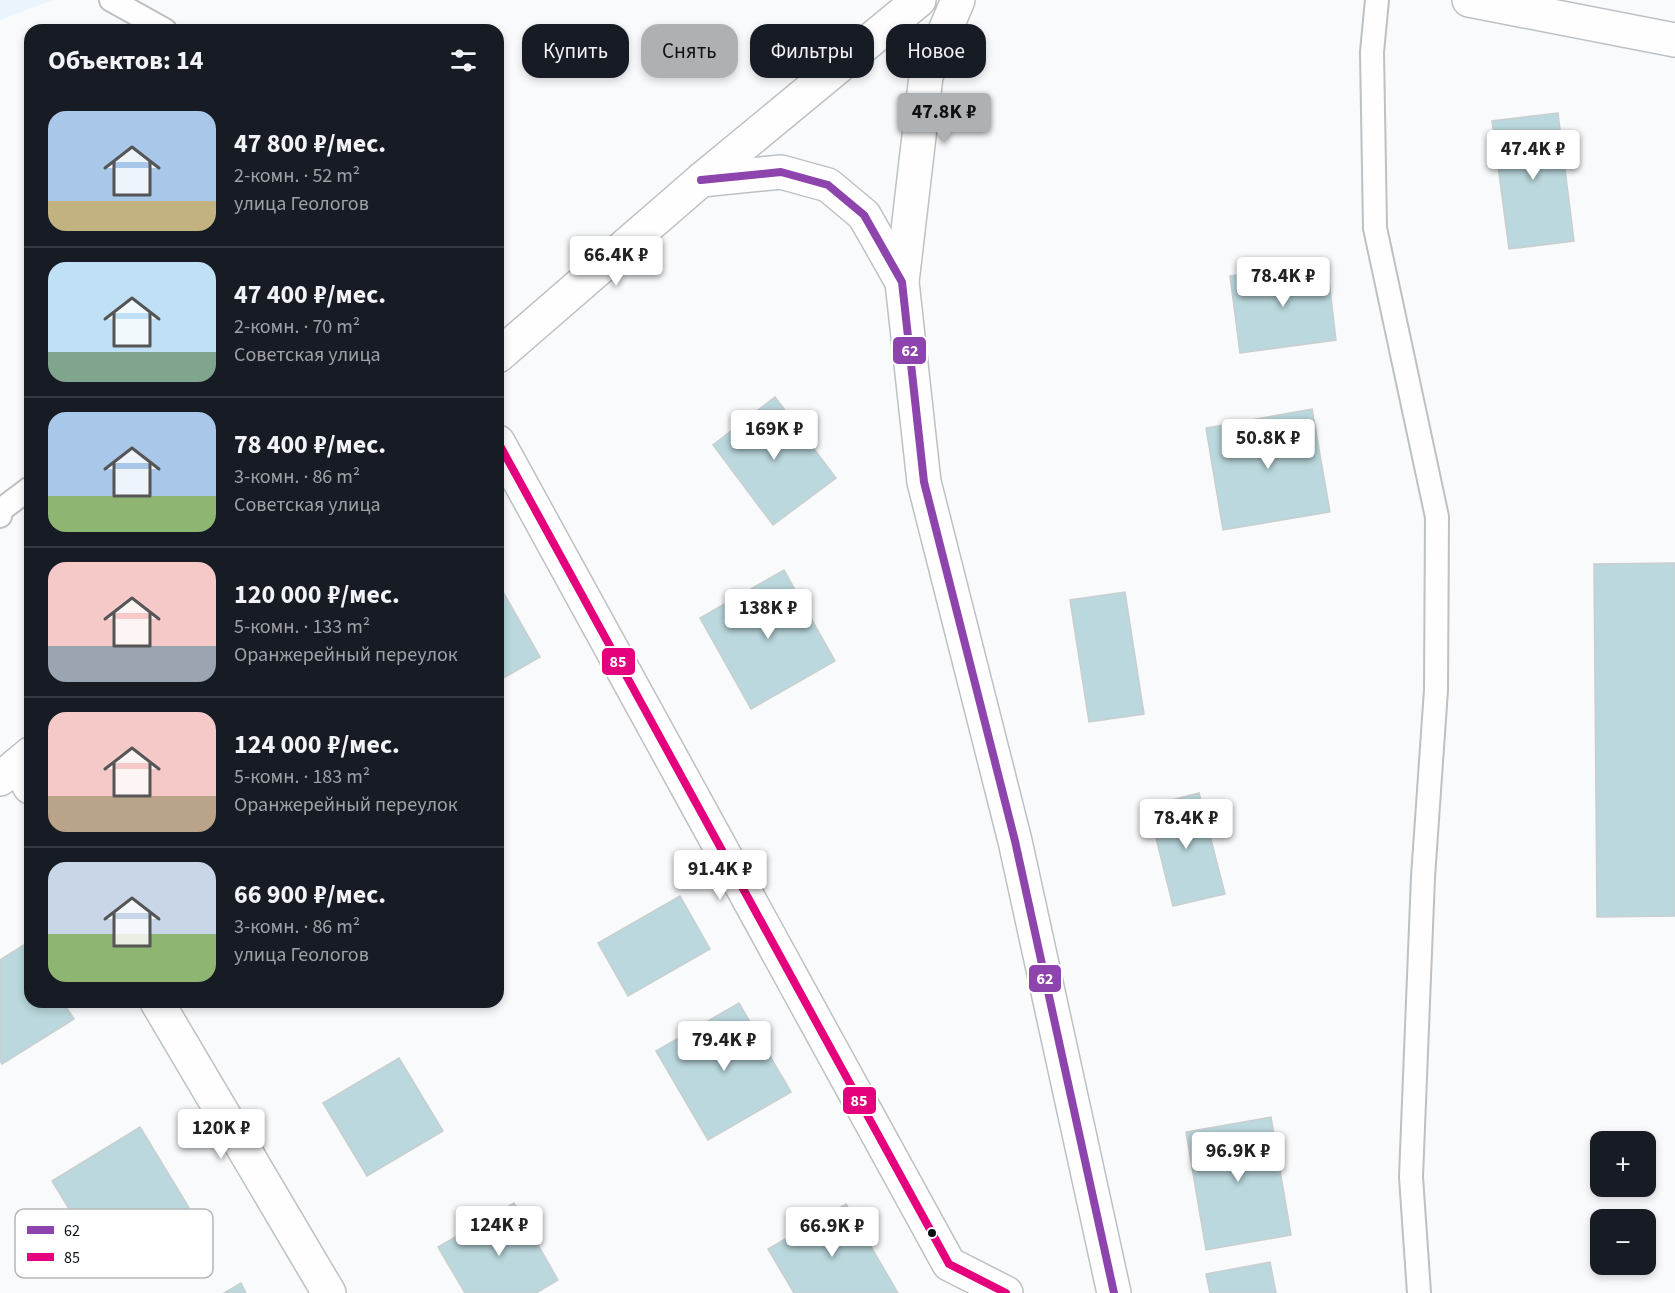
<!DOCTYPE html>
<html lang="ru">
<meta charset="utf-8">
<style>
:root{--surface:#171b24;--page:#20242c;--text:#f1f3f6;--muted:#9ea1a6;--line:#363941;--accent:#aeb1b4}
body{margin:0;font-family:"Source Sans 3",sans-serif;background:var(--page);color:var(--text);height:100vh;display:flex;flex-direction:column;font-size:22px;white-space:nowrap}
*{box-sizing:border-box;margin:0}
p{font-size:20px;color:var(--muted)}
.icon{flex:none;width:33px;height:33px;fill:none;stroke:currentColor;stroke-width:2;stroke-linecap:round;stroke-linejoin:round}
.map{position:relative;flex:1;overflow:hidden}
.side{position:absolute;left:24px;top:24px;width:480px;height:984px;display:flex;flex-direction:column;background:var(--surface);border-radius:18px;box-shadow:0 3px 9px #0003}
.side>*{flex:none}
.guide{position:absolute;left:522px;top:24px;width:570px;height:54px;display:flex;gap:12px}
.buttons{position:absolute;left:1590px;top:1131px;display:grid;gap:12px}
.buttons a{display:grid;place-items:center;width:66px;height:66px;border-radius:12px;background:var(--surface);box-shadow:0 3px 9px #0003;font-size:30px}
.price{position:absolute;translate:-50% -51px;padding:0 14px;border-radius:6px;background:#fff;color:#222;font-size:20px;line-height:39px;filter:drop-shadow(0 2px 3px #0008)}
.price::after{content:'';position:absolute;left:50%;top:36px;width:18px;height:14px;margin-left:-9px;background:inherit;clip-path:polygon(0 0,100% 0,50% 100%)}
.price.on{background:var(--accent);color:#111}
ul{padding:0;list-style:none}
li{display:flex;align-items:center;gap:18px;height:150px;padding:0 24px}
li+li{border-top:2px solid var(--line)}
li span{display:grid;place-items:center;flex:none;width:168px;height:120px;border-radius:18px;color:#555}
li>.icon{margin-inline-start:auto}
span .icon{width:72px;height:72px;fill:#fffc;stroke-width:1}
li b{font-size:26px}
h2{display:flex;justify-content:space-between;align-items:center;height:72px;padding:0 24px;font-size:26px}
.chip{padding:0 21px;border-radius:18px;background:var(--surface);box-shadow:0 3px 9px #0003;font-size:21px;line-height:54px}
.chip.on{background:var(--accent);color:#111}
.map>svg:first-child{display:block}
.built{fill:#eaf4fd}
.building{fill:#bad8dd;stroke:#c9cecf;stroke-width:1.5}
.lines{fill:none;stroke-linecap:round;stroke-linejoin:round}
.lane-casing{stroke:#bdc1c4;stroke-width:26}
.street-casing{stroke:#bdc1c4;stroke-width:36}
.secondary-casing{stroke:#bdc1c4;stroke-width:36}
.lane{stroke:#fefeff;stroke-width:22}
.street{stroke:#fefeff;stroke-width:33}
.secondary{stroke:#fefeff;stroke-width:33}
.bus-1-casing{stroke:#fff;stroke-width:12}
.bus-2-casing{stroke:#fff;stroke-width:12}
.bus-1{stroke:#8e44ad;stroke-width:8}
.bus-2{stroke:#e5007d;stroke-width:8}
.bus-dot{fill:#090e12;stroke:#fff;stroke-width:2}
.key{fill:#fff;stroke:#b5b7b8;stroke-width:1.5}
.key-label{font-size:16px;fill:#090e12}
.line-badge{stroke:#fff;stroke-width:2}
.badge-label{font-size:16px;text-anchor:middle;font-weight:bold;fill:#fff}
</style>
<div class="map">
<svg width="1675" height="1293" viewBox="0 0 1675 1293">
<rect width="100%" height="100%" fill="#f8fafc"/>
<path class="built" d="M0,0H53L0,20Z"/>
<path class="building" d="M1558,113L1574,241L1509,249L1492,121Z
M1327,264L1336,340L1240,353L1230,276Z
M775,397L836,478L773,525L713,445Z
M1312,409L1330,512L1223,530L1206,428Z
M1675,563V916L1597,917L1594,564Z
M784,570L835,661L751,709L700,618Z
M498,583L540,657L498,681Z
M1125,592L1144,714L1089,722L1070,600Z
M1199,793L1225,894L1173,906L1148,806Z
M680,896L710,949L628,996L598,943Z
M27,943L30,949V1002H63L74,1019L2,1064L0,1061V960Z
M739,1003L791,1092L708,1140L656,1051Z
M399,1058L443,1131L367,1176L323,1103Z
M1271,1117L1291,1235L1206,1250L1186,1132Z
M140,1127L191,1211L103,1264L52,1181Z
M514,1203L558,1280L536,1293H465L438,1247Z
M846,1204L898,1293H794L768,1249Z
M1270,1262L1276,1293H1210L1206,1274Z
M241,1283L246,1293H224Z"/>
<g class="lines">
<g class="lane-casing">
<path id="lane" d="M111,0L165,30
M1377,0L1372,52L1375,228L1437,517L1436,690L1423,877L1411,1177L1419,1293
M0,516L2,509L30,488"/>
</g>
<g class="street-casing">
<path id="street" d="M1469,0L1675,40
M701,180L919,0
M902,282L926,76L958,0
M498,442L949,1264L1006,1293
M17,765L30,787
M157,1002L329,1293"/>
</g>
<g class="secondary-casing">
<path id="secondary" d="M498,356L701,180L781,172L828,185L864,215L902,282L924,482L1015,841L1114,1293
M0,779L30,754"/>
</g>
<use href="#lane" class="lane"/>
<use href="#street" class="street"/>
<use href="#secondary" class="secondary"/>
<g class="bus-1-casing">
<path id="bus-1" d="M701,180L781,172L828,185L864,215L902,282L924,482L1015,841L1114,1293"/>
</g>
<g class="bus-2-casing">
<path id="bus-2" d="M498,442L949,1264L1006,1293"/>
</g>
<use href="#bus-1" class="bus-1"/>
<use href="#bus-2" class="bus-2"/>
</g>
<circle class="bus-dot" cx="932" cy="1233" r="5"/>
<rect x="15" y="1209" width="198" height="69" rx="9" class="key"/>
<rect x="27" y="1226" width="27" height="8" fill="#8e44ad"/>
<rect x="27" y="1253" width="27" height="8" fill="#e5007d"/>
<g class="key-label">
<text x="64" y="1236">62</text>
<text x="64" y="1263">85</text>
</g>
<g class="line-badge">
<rect x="892" y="336" width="35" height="29" rx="6" fill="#8e44ad"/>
<rect x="601" y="647" width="35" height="29" rx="6" fill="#e5007d"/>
<rect x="1028" y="964" width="34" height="29" rx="6" fill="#8e44ad"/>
<rect x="842" y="1086" width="35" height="29" rx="6" fill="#e5007d"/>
</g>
<g class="badge-label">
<text x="910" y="356">62</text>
<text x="618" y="667">85</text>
<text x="1045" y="984">62</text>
<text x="859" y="1106">85</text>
</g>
</svg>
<div class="buttons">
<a>+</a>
<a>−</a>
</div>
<b class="price on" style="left:944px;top:144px">47.8K ₽</b>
<b class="price" style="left:1533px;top:181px">47.4K ₽</b>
<b class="price" style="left:616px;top:287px">66.4K ₽</b>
<b class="price" style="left:1283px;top:308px">78.4K ₽</b>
<b class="price" style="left:774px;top:461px">169K ₽</b>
<b class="price" style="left:1268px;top:470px">50.8K ₽</b>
<b class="price" style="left:768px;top:640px">138K ₽</b>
<b class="price" style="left:1186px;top:850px">78.4K ₽</b>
<b class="price" style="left:720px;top:901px">91.4K ₽</b>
<b class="price" style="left:724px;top:1072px">79.4K ₽</b>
<b class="price" style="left:221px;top:1160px">120K ₽</b>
<b class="price" style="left:1238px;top:1183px">96.9K ₽</b>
<b class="price" style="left:499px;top:1257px">124K ₽</b>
<b class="price" style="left:832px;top:1258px">66.9K ₽</b>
<div class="guide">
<a class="chip">Купить</a>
<a class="chip on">Снять</a>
<a class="chip">Фильтры</a>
<a class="chip">Новое</a>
</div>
<section class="side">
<h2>Объектов: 14<svg class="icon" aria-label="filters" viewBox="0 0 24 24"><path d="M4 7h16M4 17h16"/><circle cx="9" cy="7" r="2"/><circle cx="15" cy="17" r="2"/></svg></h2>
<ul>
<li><span style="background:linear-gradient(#a9c7e8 75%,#c2b280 0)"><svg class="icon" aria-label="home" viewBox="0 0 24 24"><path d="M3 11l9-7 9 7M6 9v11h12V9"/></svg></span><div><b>47 800 ₽/мес.</b><p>2-комн. · 52 m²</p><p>улица Геологов</p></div></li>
<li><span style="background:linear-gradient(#bfe0f5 75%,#7fa58c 0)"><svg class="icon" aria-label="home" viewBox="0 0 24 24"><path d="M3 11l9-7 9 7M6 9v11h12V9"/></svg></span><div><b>47 400 ₽/мес.</b><p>2-комн. · 70 m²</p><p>Советская улица</p></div></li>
<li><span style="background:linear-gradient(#a9c7e8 70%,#8fb573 0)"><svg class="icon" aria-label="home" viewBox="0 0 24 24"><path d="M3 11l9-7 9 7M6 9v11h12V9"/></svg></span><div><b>78 400 ₽/мес.</b><p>3-комн. · 86 m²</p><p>Советская улица</p></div></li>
<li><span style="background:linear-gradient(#f6c9c9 70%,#9aa5b1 0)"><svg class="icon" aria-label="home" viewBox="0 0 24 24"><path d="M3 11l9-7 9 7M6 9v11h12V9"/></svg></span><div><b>120 000 ₽/мес.</b><p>5-комн. · 133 m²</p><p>Оранжерейный переулок</p></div></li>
<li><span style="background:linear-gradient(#f6c9c9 70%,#b9a48a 0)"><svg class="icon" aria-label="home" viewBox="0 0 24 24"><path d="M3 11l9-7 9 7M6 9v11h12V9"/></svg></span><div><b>124 000 ₽/мес.</b><p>5-комн. · 183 m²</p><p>Оранжерейный переулок</p></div></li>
<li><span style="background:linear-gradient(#c9d6e8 60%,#8fb573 0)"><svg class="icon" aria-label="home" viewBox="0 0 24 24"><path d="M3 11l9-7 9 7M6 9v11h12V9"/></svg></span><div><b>66 900 ₽/мес.</b><p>3-комн. · 86 m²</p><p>улица Геологов</p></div></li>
</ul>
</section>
</div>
